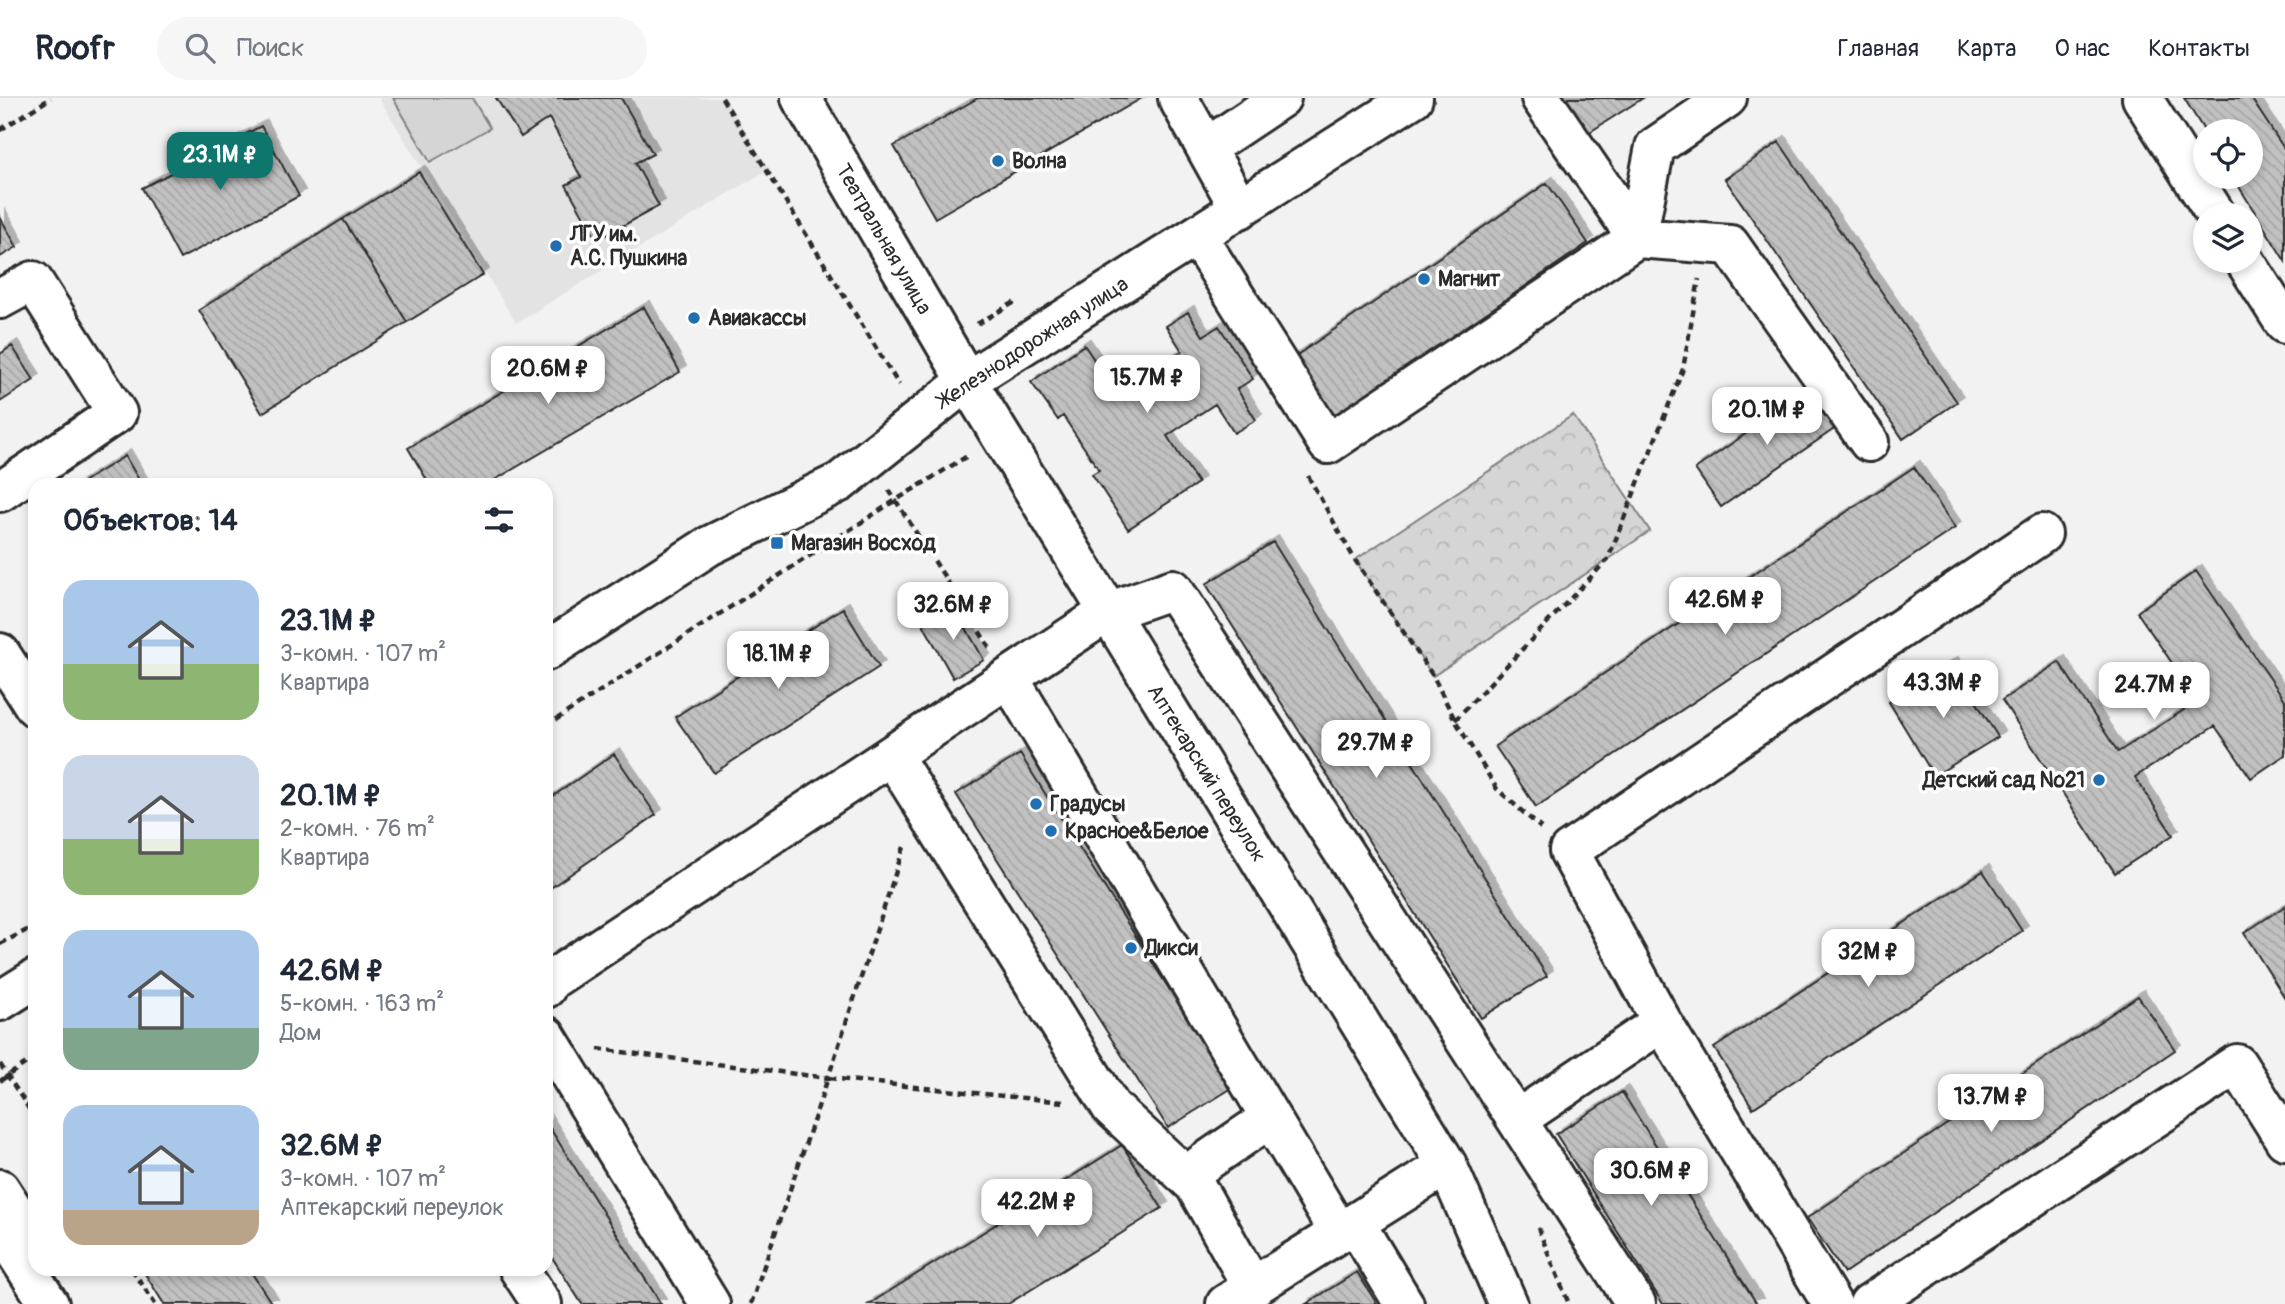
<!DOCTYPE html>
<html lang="ru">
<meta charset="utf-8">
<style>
:root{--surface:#fff;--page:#f6f6f7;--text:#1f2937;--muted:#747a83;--line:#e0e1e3;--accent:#0f766e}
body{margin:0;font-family:Pangolin,sans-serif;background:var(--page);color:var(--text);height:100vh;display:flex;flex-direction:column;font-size:26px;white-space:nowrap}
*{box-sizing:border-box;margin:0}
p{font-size:23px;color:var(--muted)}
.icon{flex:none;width:38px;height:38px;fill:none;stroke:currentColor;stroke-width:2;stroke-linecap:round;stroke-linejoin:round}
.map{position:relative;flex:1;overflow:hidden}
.drawer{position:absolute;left:28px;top:380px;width:525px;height:798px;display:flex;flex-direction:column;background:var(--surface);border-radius:21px;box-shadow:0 4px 10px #0003}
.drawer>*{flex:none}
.fabs{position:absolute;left:2193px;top:21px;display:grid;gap:14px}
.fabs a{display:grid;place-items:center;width:70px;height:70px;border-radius:50%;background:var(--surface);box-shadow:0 4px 10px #0003;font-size:35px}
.price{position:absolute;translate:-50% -60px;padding:0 16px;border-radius:14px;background:#fff;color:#222;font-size:23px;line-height:46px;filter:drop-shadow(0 2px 4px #0008)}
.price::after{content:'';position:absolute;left:50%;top:42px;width:21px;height:16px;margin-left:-10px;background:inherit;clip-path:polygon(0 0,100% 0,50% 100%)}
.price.selected{background:var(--accent);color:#fff}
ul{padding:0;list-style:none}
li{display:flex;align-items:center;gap:21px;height:175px;padding:0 35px}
li span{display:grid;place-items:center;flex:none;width:196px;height:140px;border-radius:21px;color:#555}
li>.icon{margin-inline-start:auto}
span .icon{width:84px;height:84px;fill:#fffc;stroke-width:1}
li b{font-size:30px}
h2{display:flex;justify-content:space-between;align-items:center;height:84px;padding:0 35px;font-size:30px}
header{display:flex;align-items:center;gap:42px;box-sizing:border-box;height:98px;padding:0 35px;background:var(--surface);border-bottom:2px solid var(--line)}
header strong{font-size:33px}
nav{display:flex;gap:38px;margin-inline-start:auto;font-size:24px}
.search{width:490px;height:63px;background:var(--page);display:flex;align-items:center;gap:18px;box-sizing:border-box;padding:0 24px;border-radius:38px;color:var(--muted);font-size:26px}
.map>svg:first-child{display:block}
.built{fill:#e3e3e3}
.forest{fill:url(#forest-crowns);stroke:#808080;stroke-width:2}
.pitch{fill:#d5d5d5;stroke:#808080;stroke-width:2}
.building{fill:url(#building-back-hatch);stroke:#2b2b2b;stroke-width:2;filter:url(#shadow)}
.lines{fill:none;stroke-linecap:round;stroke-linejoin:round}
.minor-casing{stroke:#2b2b2b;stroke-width:44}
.major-casing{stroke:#2b2b2b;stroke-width:44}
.path{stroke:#2b2b2b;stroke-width:4.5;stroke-dasharray:7 5;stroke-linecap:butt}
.minor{stroke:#fff;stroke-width:38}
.major{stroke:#fff;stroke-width:38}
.poi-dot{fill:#1f6fb2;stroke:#fff;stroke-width:2.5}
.labels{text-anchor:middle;stroke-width:7;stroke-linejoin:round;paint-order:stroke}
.poi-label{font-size:21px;font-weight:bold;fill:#2b2b2b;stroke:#fff;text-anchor:start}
.street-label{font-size:21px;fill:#2b2b2b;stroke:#fff}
</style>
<header>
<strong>Roofr</strong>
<div class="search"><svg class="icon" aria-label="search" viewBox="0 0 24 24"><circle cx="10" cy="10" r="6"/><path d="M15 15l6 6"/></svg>Поиск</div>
<nav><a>Главная</a><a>Карта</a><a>О нас</a><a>Контакты</a></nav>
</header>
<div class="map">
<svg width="2285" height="1206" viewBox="0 0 2285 1206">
<defs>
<pattern id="forest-crowns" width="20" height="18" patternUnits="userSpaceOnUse" patternTransform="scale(1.75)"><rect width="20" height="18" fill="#d5d5d5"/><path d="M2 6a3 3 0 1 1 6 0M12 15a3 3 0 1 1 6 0" fill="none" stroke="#b7b7b7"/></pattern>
<pattern id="building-back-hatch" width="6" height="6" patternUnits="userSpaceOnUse" patternTransform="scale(1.75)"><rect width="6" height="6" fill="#c1c1c1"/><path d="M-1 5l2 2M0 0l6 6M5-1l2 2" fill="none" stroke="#a6a6a6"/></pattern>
<filter id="shadow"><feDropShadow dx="6" dy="-6" stdDeviation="0" flood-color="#0004"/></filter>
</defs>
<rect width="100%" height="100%" fill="#f2f2f2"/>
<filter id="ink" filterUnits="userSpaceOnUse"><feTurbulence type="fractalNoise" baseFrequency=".0143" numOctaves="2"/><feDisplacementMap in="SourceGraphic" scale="14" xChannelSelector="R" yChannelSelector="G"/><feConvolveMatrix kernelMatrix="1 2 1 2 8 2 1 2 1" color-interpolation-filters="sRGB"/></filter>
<g filter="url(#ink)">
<path class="built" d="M379,0H725L769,71L516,225Z"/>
<path class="forest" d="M1573,317L1650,433L1433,578L1355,462Z"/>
<path class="pitch" d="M393,0H472L490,30L430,64Z"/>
<path class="building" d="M496,0H621L653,56L635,65L659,108L597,142L566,87L581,79L549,20L521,39Z
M978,0H1142L935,120L894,48Z
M1552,0H1643L1579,41Z
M2184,0H2251L2285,52V163L2233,79H2250V33L2205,34Z
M261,28L299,98L180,161L142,90Z
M1779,44L1957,304L1903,341L1725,81Z
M419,74L483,177L407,224L343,121Z
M1547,85L1588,145L1328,324L1287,264Z
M0,119L17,149L0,159Z
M343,121L407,224L262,315L199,212Z
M644,209L680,274L486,387H430L408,350Z
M1188,214L1203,238L1219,228L1253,281L1237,291L1256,322L1234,335L1215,306L1167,338L1198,385L1128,431L1092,376L1099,372L1063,318L1058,322L1031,284L1084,247L1117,295L1182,253L1166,228Z
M12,248L34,282L0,304V256Z
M1813,289L1840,327L1721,409L1695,371Z
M125,358L142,387H78Z
M1914,369L1955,430L1536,709L1495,648Z
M1273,444L1547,878L1481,920L1206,486Z
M2196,473L2285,602V657L2251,680L2215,628L2135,679L2173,737L2115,775L2002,602L2059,564L2118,654L2198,603L2137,514Z
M954,509L984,562L953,580L923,526Z
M843,510L879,569L714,675L675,619Z
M1952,565L1998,639L1934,678L1889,604Z
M614,656L656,717L546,793V703Z
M1020,656L1232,990L1168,1030L956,696Z
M1983,773L2022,833L1753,1010L1714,950Z
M2285,808V900L2244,835Z
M2138,898L2175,952L1844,1175L1807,1120Z
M1622,994L1757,1206H1663L1556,1036Z
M546,1024L661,1206H582L546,1150Z
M1122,1047L1162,1110L1008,1206H869Z
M142,1171H249L272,1206H164Z
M1357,1174L1377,1206H1306Z"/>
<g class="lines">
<g class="minor-casing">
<path id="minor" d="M801,0L967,283L1447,1067L1508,1206
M1178,0L1240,111
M1541,0L1637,140
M2142,0L2216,117
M1206,50L1281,0
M1197,138L1328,346L1637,140L1730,147L1869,344
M1637,140L1655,49L1727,0
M2245,163L2285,226
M0,201L33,183L117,315L0,394
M546,553L709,448L840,384L967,283L1413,0
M0,555L35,609
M1009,580L1339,1135
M892,657L1111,1009L1195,1087L1253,1190
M546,890L548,884L1108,514L1173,491L1636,1206
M0,903L35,881
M1662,924L1569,753L2042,436
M546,938L710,1206
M1518,1021L1662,924L1832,1206
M1195,1087V1075L1201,1067L1270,1020
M1355,1125L1404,1206
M519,1171L542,1206
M1226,1206L1447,1067
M1869,1206L2237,966L2285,1042"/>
</g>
<g class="major-casing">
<path id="major" d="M0,1091L35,1145
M0,1130L49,1206"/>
</g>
<path class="path" d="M722,0L899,287
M0,32L51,0
M977,226L1015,204
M1308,378L1355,462L1433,578L1455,622L1497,691L1541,730
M889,392L990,550
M1455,622L1608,461L1683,271L1699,181
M546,628L896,402L969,357
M0,846L35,828
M598,951L828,980L904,749
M0,966L35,1020
M0,983L35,959
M1538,1130L1569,1206
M132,1171L155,1206
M751,1206L828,980L1063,1004"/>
<use href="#minor" class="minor"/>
<use href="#major" class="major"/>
</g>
</g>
<g class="poi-dot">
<circle cx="998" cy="63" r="7"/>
<circle cx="556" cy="148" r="7"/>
<circle cx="1424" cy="181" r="7"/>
<circle cx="694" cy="220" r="7"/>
<rect x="770" y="438" width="14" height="14" rx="3.5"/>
<circle cx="2099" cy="682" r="7"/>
<circle cx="1036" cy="706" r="7"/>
<circle cx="1051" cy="733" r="7"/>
<circle cx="1131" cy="850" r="7"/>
</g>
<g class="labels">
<g class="poi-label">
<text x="1012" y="70">Волна</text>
<text x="570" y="143">ЛГУ им.<tspan x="570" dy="24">А.С. Пушкина</tspan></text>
<text x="1438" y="188">Магнит</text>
<text x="708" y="227">Авиакассы</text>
<text x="791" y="452">Магазин Восход</text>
<text x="2085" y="689" text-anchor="end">Детский сад №21</text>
<text x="1050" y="713">Градусы</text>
<text x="1065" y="740">Красное&amp;Белое</text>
<text x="1145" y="857">Дикси</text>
</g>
<g class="street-label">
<text transform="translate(884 141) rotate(60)" y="7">Театральная улица</text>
<text transform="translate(1033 244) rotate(-33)" y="7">Железнодорожная улица</text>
<text transform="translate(1207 675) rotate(58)" y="7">Аптекарский переулок</text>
</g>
</g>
</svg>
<div class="fabs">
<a><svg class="icon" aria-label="locate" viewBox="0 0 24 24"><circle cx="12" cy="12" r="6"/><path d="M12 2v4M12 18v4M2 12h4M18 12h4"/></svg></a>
<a><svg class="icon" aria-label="layers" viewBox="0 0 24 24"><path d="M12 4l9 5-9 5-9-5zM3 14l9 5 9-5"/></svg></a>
</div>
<b class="price selected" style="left:220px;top:94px">23.1M ₽</b>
<b class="price" style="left:548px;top:308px">20.6M ₽</b>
<b class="price" style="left:1147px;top:317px">15.7M ₽</b>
<b class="price" style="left:1767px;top:349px">20.1M ₽</b>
<b class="price" style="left:1725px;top:539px">42.6M ₽</b>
<b class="price" style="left:953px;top:544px">32.6M ₽</b>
<b class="price" style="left:778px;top:593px">18.1M ₽</b>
<b class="price" style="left:1943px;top:622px">43.3M ₽</b>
<b class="price" style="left:2154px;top:624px">24.7M ₽</b>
<b class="price" style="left:1376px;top:682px">29.7M ₽</b>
<b class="price" style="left:1868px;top:891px">32M ₽</b>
<b class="price" style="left:1991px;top:1036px">13.7M ₽</b>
<b class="price" style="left:1651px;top:1110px">30.6M ₽</b>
<b class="price" style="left:1037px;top:1141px">42.2M ₽</b>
<section class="drawer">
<h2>Объектов: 14<svg class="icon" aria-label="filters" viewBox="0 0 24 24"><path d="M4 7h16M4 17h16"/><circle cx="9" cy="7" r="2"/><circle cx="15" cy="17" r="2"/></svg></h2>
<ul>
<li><span style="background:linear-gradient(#a9c7e8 60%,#8fb573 0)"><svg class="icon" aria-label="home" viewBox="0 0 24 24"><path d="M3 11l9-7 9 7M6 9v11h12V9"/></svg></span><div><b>23.1M ₽</b><p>3-комн. · 107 m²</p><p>Квартира</p></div></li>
<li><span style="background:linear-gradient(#c9d6e8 60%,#8fb573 0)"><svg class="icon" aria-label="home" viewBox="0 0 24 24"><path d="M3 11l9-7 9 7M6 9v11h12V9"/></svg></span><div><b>20.1M ₽</b><p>2-комн. · 76 m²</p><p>Квартира</p></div></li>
<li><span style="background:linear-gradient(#a9c7e8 70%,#7fa58c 0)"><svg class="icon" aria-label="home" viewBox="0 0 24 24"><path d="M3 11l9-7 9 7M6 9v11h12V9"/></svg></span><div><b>42.6M ₽</b><p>5-комн. · 163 m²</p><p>Дом</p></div></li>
<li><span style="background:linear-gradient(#a9c7e8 75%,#b9a48a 0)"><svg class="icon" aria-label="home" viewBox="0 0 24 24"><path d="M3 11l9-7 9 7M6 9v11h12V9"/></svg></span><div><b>32.6M ₽</b><p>3-комн. · 107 m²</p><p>Аптекарский переулок</p></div></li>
</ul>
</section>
</div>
